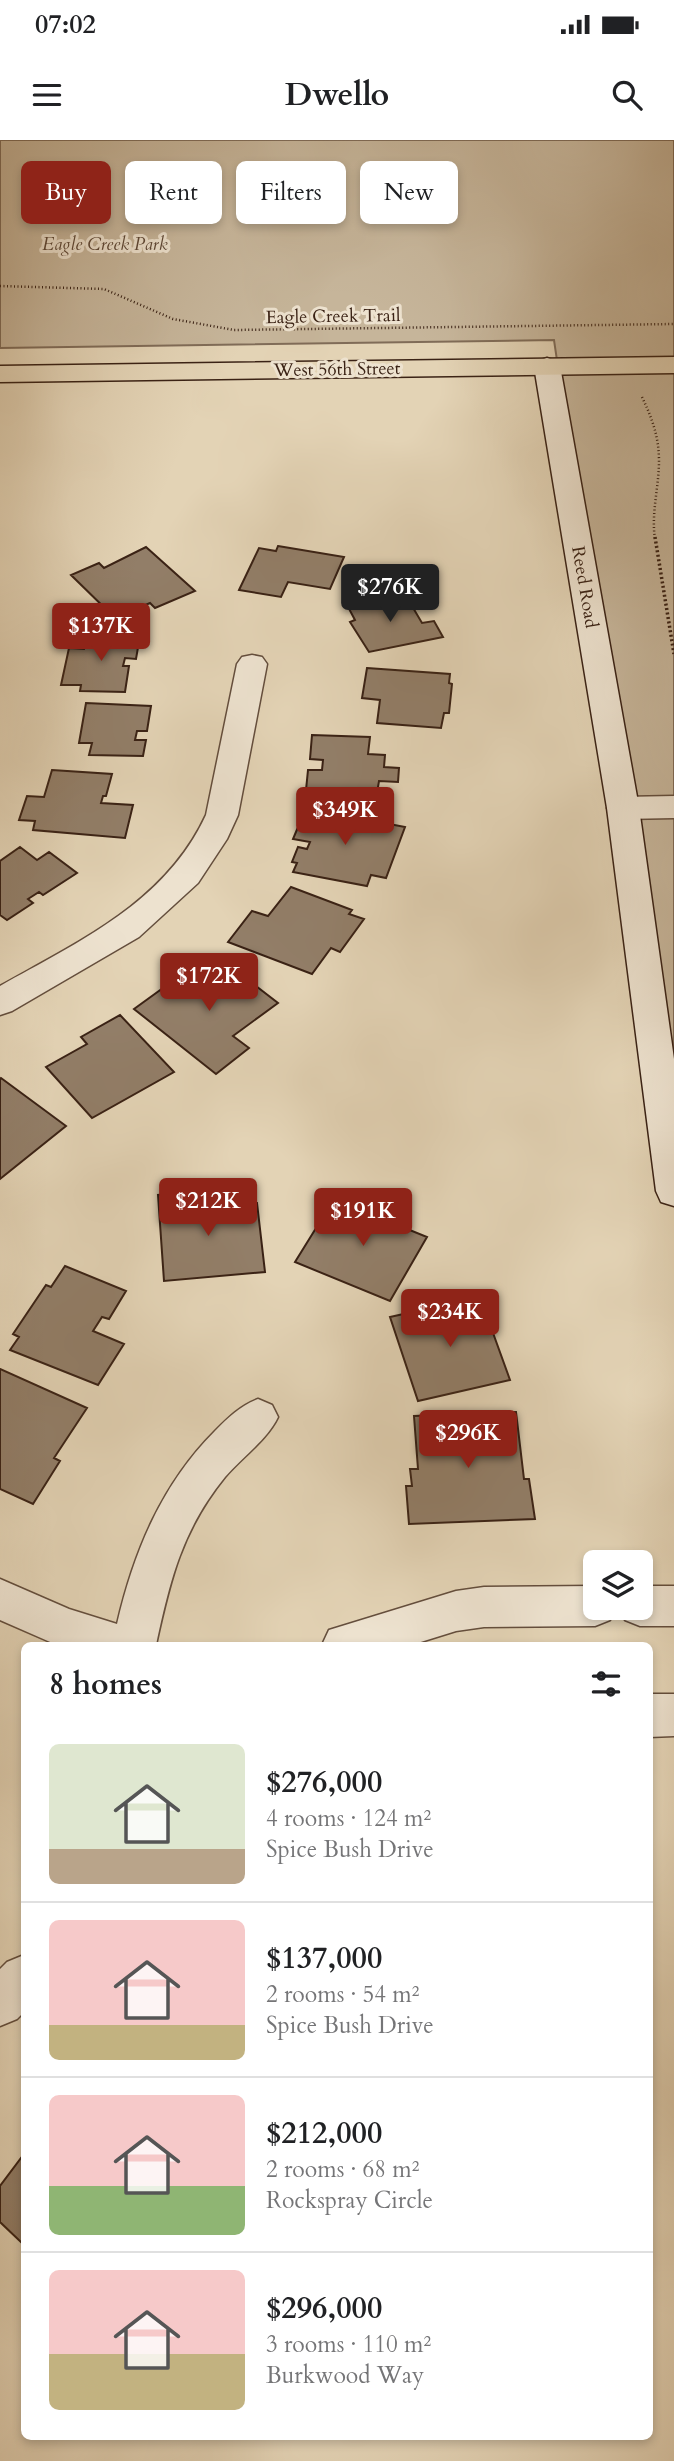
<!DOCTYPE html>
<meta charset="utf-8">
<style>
:root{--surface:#fff;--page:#f2f2f2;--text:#202124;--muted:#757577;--line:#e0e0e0;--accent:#8f2418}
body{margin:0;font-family:Cardo,serif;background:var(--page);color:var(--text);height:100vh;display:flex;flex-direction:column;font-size:26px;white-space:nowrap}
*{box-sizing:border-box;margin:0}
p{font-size:23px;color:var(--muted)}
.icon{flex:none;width:38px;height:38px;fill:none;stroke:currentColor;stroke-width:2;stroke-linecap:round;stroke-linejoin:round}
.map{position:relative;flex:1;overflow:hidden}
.sheet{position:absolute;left:21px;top:1502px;width:632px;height:798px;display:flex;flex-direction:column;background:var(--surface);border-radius:10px;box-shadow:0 4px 10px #0003}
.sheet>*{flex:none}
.top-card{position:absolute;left:21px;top:21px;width:634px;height:63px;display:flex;gap:14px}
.controls{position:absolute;left:583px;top:1410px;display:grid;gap:14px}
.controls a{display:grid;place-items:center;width:70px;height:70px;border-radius:10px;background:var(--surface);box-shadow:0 4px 10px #0003;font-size:35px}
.price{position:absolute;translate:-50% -60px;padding:0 16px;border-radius:7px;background:var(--accent);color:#fff;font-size:23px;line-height:46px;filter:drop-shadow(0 2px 4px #0008)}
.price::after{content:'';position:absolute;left:50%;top:42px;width:21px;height:16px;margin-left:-10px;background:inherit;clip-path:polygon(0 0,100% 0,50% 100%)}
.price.on{background:#222;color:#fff}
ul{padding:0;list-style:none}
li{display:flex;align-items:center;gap:21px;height:175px;padding:0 28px}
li+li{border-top:2px solid var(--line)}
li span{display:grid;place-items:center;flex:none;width:196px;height:140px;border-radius:10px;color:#555}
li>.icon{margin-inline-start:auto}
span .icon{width:84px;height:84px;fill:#fffc;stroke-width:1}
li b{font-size:30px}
h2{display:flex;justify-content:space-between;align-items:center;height:84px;padding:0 28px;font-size:30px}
.chip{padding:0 24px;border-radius:10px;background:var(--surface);box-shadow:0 4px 10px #0003;font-size:24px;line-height:63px}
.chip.on{background:var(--accent);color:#fff}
.status{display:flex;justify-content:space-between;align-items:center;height:49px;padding:0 35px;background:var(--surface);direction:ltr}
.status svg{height:19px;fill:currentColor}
header{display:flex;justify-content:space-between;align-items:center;height:91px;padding:0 28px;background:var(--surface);font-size:32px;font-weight:600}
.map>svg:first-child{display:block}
.green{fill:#c6b59a;stroke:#806c58;stroke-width:2}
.building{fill:#927e68;stroke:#3a2215;stroke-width:2}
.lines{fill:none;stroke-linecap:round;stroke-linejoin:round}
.minor-casing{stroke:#644e3d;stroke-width:3}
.secondary-casing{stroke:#3a2215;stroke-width:3}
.primary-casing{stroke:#3a2215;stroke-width:3}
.path-far1{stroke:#3a2215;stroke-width:2.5;stroke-dasharray:1 2.5;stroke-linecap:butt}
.path{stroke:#3a2215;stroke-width:3.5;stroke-dasharray:2 2.5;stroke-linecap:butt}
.minor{fill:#ede2cf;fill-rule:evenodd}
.secondary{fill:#ede2cf;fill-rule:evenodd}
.primary{fill:#e3d3b5;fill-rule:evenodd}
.labels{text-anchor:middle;stroke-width:6;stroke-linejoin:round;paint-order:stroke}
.far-park-label{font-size:18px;font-style:italic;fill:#5d4736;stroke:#ede2cf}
.far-street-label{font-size:18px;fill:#3a2215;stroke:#ede2cf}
</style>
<div class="status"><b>07:02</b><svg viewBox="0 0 49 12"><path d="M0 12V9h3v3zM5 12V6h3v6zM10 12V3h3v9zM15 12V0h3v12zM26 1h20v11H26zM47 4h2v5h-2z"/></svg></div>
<header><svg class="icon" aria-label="menu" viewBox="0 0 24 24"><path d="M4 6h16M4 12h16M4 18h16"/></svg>Dwello<svg class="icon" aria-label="search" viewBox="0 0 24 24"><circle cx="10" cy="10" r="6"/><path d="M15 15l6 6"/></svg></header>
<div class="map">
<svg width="674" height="2321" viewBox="0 0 674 2321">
<rect width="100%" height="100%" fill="#e3d3b5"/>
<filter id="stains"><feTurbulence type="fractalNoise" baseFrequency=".00286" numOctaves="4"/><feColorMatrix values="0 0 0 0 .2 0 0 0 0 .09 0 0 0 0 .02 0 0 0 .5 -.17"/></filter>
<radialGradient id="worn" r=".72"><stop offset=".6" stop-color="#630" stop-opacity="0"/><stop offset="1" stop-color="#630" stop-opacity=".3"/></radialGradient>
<path class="green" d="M0,0H674V1012L554,200L0,208Z"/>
<path class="building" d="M278,406L344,417L330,449L288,442L281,457L239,450L259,408L276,411Z
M146,407L195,451L155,468L150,463L115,478L71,435L99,423L104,428Z
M398,455L404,467L412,466L422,483L434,481L443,497L369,512L350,482L355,480L347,465Z
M87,494L140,496L136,519L125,518L123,526H129L125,552L80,551L81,545H61L69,508L84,509Z
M367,528L450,534L449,543L452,544L449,573H444L441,588L377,583L380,560L362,558Z
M86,563L151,566L147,591H137L135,600H146L143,616L89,615L92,603H79Z
M312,595L370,597L368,614L385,615L384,627L399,628L398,642L379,641L377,653L306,650L308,630H322L323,620L310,619Z
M52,630L112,634L106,656H103L101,663L133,665L125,698L33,690L35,681L19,680L27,656L44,657Z
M306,668L405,687L386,738L371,735L367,746L293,732L297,723L292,722L298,707L307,709L310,702L293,699Z
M20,707L37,720L49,712L77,733L43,755L39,752L28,759L33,763L7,780L0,775V721Z
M291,747L352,770L349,774L364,779L340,812L331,808L312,834L228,802L252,771L268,776Z
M218,817L278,863L233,896L249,908L216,934L134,869L163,848L169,853Z
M120,875L174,932L92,978L46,927L87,904L81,897Z
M1,938L66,986L0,1039V939Z
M198,1051L199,1068L257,1063L265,1132L164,1141L158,1055Z
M362,1052L390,1063L380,1078L427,1097L390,1161L295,1122L326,1072L344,1080Z
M65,1126L126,1151L109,1179L102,1177L93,1191L124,1204L98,1245L10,1210L19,1197L13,1194L46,1145L51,1147Z
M480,1157L510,1240L418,1261L390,1177Z
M0,1229L87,1268L54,1318L60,1321L33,1364L0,1349Z
M516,1272L524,1339H529L535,1379L409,1384L406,1346H412L410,1329H418L414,1276Z
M24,2014V2105L0,2082V2046Z"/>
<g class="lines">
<g class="minor-casing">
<path id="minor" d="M252,515L262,517L267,524L238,675L227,699L198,743L139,797L12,871L0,875V846C80,801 166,762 206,675L237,524L242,517Z
M674,656V678L623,679L612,676L607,668L612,660L623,657Z
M258,1259L272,1265L278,1277C267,1300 242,1317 225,1337C182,1390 170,1440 156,1505H57L0,1480V1439L69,1469L117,1484C134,1411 162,1344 215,1291C229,1277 240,1266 258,1259Z
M595,1446V1468H615L610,1480L595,1486L484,1487L456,1491L411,1505H322L329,1490L456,1451L484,1447Z
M640,1446H674V1486H640L625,1480L620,1468H640Z
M649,1554H674V1596L649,1597Z
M24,1815V1872L17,1879L0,1886V1829L7,1822Z"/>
</g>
<g class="secondary-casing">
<path id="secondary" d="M547,218L556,221L560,226L639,668L674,919V1066L661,1062L656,1051L607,668L534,226L538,221Z"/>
</g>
<g class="primary-casing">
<path id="primary" d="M674,217V233L0,242V226Z"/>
</g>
<path class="path-far1" d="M0,146L104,149L173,179L234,190L674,184
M642,257C652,278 659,297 659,321C659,347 651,373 655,399"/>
<path class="path" d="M655,397L674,514"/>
<use href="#minor" class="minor"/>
<use href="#secondary" class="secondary"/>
<use href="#primary" class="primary"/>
</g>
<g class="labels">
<g class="far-park-label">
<text x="105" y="110">Eagle Creek Park</text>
</g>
<g class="far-street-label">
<text transform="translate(333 176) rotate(-1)" y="6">Eagle Creek Trail</text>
<text transform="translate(337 229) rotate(-1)" y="6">West 56th Street</text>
<text transform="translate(585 447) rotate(80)" y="6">Reed Road</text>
</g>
</g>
<rect width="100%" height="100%" filter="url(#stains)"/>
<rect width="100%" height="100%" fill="url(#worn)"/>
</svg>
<div class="controls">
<a><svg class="icon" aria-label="layers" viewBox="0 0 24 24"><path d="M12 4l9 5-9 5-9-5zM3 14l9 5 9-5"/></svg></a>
</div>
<b class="price on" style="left:390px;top:484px">$276K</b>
<b class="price" style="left:101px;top:523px">$137K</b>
<b class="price" style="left:345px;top:707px">$349K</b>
<b class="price" style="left:209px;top:873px">$172K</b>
<b class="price" style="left:208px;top:1098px">$212K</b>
<b class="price" style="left:363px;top:1108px">$191K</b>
<b class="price" style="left:450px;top:1209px">$234K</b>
<b class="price" style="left:468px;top:1330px">$296K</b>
<div class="top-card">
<a class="chip on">Buy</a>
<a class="chip">Rent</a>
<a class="chip">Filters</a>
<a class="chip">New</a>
</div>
<section class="sheet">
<h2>8 homes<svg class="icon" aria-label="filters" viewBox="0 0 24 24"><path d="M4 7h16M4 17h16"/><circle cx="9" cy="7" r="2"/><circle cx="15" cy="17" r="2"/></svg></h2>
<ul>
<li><span style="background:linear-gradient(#dfe7d0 75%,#b9a48a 0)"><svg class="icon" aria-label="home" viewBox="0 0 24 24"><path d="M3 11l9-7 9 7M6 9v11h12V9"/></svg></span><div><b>$276,000</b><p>4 rooms · 124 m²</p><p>Spice Bush Drive</p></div></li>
<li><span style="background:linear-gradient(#f6c9c9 75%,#c2b280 0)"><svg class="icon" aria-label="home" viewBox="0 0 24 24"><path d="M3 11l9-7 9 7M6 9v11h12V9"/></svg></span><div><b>$137,000</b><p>2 rooms · 54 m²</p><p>Spice Bush Drive</p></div></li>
<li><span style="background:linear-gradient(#f6c9c9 65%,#8fb573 0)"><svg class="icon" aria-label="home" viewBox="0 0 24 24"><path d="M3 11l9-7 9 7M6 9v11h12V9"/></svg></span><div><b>$212,000</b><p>2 rooms · 68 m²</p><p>Rockspray Circle</p></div></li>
<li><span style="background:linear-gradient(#f6c9c9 60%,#c2b280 0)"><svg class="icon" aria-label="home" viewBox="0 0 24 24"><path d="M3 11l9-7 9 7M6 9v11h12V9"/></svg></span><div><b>$296,000</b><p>3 rooms · 110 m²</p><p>Burkwood Way</p></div></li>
</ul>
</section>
</div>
